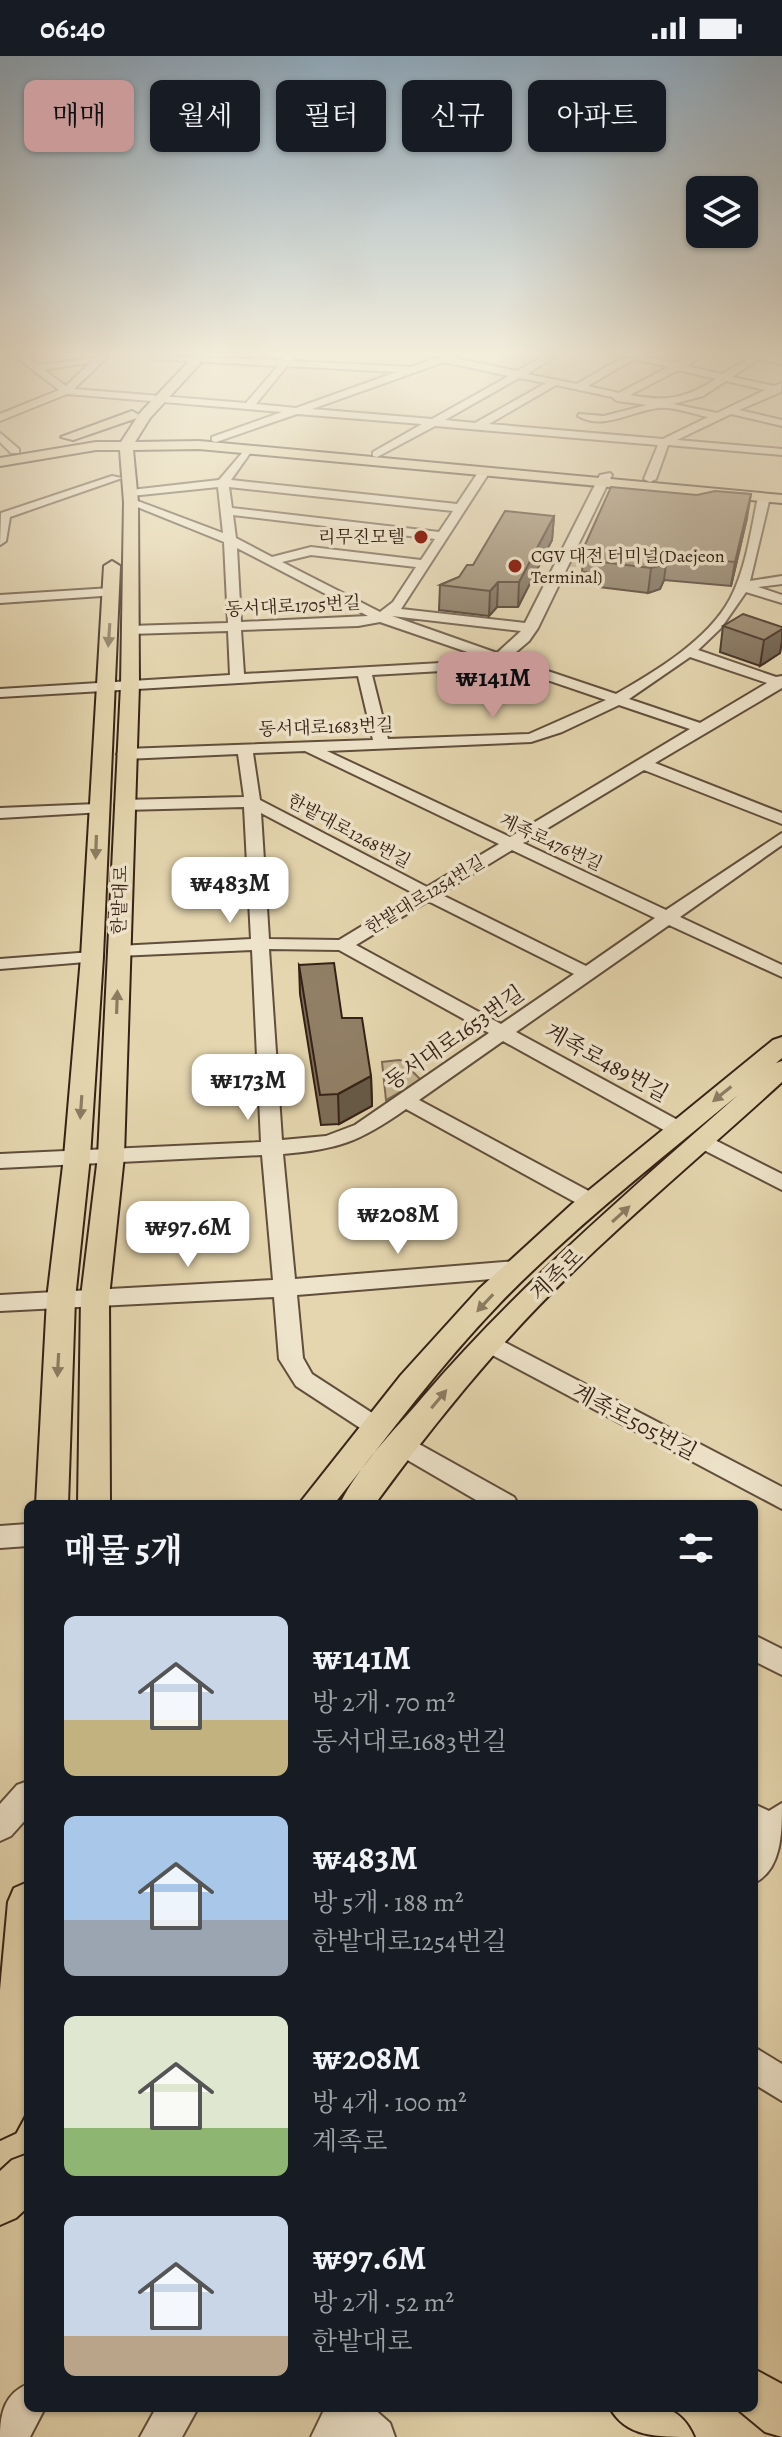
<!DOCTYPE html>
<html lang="ko">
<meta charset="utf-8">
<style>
:root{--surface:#171b24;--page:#242831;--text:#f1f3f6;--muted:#9ea1a6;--accent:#c59692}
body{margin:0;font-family:Alegreya,"Noto Serif KR",serif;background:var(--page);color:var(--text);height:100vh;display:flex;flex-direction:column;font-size:30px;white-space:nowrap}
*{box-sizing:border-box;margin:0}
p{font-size:26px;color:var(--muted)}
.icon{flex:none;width:44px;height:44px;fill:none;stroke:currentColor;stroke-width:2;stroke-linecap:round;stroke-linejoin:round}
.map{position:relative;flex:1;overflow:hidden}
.sheet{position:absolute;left:24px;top:1444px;width:734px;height:912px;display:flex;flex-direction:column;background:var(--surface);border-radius:12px;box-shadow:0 2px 6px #0004}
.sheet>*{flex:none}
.banner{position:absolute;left:24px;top:24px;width:734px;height:72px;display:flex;gap:16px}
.tools{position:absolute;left:686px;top:120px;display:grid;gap:16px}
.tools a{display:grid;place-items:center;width:72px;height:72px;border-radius:12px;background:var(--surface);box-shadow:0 2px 6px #0004;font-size:40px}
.price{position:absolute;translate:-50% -68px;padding:0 18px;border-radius:16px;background:#fff;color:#222;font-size:26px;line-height:52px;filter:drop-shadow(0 2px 4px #0008)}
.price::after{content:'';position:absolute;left:50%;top:48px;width:24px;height:18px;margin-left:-12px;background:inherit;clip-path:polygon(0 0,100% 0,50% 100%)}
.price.active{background:var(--accent);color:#111}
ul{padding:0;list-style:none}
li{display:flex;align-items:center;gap:24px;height:200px;padding:0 40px}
li span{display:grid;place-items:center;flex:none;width:224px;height:160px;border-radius:12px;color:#555}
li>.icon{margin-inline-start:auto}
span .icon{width:96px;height:96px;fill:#fffc;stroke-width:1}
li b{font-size:34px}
h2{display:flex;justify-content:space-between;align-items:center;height:96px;padding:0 40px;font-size:34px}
.chip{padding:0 28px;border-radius:12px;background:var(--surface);box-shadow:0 2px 6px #0004;font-size:28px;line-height:72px}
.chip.active{background:var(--accent);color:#111}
.status{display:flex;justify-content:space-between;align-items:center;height:56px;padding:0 40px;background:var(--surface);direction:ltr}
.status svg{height:22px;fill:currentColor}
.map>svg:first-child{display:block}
.green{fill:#c7b795;stroke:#7e6c56;stroke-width:2}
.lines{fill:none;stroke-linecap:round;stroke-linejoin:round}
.minor-tunnel{stroke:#c2b290;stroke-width:13;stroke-dasharray:13 7;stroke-linecap:butt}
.minor-casing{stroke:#614e3c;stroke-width:4}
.major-casing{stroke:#352116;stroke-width:4}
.minor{fill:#eee4cb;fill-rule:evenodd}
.major{fill:#e5d6af;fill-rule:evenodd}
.wall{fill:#7d6d58;stroke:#352116;stroke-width:2}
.shaded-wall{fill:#665947;stroke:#352116;stroke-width:2}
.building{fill:#917f66;stroke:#352116;stroke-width:2}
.oneway{fill:#8d7c62}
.poi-dot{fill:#8f2418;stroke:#eee4cb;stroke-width:3}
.labels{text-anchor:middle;stroke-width:7;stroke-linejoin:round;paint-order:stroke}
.far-poi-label{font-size:18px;fill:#352116;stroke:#eee4cb;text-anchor:end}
.far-street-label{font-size:18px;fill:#352116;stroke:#eee4cb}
.street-label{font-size:22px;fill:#352116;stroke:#eee4cb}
</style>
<div class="status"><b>06:40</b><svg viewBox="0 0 49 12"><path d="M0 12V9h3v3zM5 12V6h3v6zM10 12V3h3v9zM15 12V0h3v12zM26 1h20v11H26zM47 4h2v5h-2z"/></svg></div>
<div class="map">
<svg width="782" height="2381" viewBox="0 0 782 2381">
<rect width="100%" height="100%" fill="#e5d6af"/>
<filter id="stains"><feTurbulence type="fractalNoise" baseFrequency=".0025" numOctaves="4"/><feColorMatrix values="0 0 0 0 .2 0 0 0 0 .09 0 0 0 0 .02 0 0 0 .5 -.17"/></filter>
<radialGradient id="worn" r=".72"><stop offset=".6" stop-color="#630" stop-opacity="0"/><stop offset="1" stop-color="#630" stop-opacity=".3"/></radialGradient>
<path class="green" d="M399,1004L415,1007L409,1012L421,1024L386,1044L382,1006Z"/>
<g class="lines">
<path class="minor-tunnel" d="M544,501L586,506"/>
<g class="minor-casing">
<path id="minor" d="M15,300H26L38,309L108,300L74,333L246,347L278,310L155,303L150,300L282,304L286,300H294L292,305L411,311L443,300H457L454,302L517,315L544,300H556L527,318L577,328C623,302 622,295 675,307L690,300H702L686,310L722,318C744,305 756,297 782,302V308L759,303L732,321L774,330L782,327L781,336L739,354L782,364V370L731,358L677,384L782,393V399L668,389L656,423L650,426L644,423L658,389L435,370L377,401L373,400V396L422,368L297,358L216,386L212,385V381L282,356L67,338L0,365V358L59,334ZM634,303L668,311L619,337L588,330ZM91,306L66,330L44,314ZM444,306L509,320L432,363L312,353ZM287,310L397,316L296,352L256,348ZM678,314L716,323C685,343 666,346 630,339ZM519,322L546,327L475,367L445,364ZM726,325L765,334L717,357L673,348L703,340ZM556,329L612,341L617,345L647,349L604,360L579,358L578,360C603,375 632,355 658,352C673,350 693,358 708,361L663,383L489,368Z
M0,377L19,393V397H11L0,386Z
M248,390L253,393L231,424L457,448L481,412H489L491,414L401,553L525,567L600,419L610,417L612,419L538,572L529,585L509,602L616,638C656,615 708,584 730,543C746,513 751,474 758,441L764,438L770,441L750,525L782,520V528L758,531L782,539V547L746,536L721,572L698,594L776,621L782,620V632L655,707L782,757V768L644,714L523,787L666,854L782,777V789L680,861L782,909V921L669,869L516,976L685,1068L688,1073L685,1078H671L503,985L419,1044L600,1141L603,1146L600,1151H584L406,1053C359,1086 339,1093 283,1098L295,1223L516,1205L524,1207L527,1213L524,1219L516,1221L297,1239L303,1302L312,1318L386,1366L389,1373L386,1380L377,1383L296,1330L279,1303L274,1241L0,1255V1239L273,1224L262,1099L0,1112V1098L261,1086L252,894L118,900L109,895L118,890L251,883L244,751L123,754L115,749L123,744L244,741L238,698L125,703L117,698L125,693L373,684L358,620L0,641V633L230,619L228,575L129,578L122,574L129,570L228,567L224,486L125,446L135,444L223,477L218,431L131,440L125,437L131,434L219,424ZM229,431L453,455L439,476L232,452ZM233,459L435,483L421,504L311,491L272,501L236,482ZM237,492L368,560L241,566ZM311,499L416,511L393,546L380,556L282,506ZM392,560L521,575L497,597ZM380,566L482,601L459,606L244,618L241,574L358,570ZM690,601L767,627L700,667L629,643ZM497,607L606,644L529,678L388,683L372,619L459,614ZM619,649L690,673L510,781L327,695L531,686L562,676ZM305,695L499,788L427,831L260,744L253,697ZM261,757L415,838L339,884L269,883ZM512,794L655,862L586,910L440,838ZM428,845L574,918L501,968L356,889ZM269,893L339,894L489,977L355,1069L326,1080L282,1084Z
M112,420L122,422L10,461L6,485L0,489L1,457Z
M111,532L116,533V539L0,547V539Z
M97,748L103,750V756L0,762V752Z
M92,896L101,901L98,905L0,913V903Z
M701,1077L782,1118V1134L694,1089L691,1084Z
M487,1277L782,1431V1453L479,1292L475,1286L479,1280Z
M401,1378L514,1441L518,1448H483L392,1395L389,1388L392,1381Z
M28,1468V1490L0,1492V1470Z
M754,1579L782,1593V1619L754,1605Z
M28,1725V1761L11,1780L0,1785V1748L17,1729Z
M782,1747C782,1776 782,1814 754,1827V1748L769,1755Z
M754,1991L782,2008V2045L754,2028Z
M28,2328V2352H45L30,2381H0C0,2357 5,2337 28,2328Z
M156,2352H198L182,2381H140Z
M325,2352H373L390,2367L395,2381H311Z"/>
</g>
<g class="major-casing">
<path id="major" d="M194,300H207L150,362L135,386L199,385L782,439V447L199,393L133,394L138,446L139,629L124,1100L109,1241L110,1448H78L81,1241L98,1100L121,629L124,446L120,394H96L0,410V402L96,386H121L140,357Z
M132,355L139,359L137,362L73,384L61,381Z
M112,505L120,510L103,901L90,1101L75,1243L68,1448H36L47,1243L64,1101L81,901L104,510Z
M782,981V1002L776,1007L782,1005V1026C686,1114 583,1197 497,1295C454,1344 413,1396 375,1448H340C359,1409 394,1375 422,1342C517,1231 628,1136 738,1039C657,1106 574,1171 500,1247C440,1309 388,1380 334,1448H299L401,1319L479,1233L572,1148L773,984Z
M28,1826V2052L15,2076L0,2083V1934L8,1846L14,1832Z
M28,2098V2151L16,2162L0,2169V2115L12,2104Z
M754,2313L782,2328V2381L765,2376L736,2352H754Z
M610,2352C647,2352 677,2341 694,2381C656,2381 626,2381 610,2352Z"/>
</g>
<use href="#minor" class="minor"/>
<use href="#major" class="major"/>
</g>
<path class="wall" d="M554,460L552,484L518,551H497L489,560L439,554L440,529L459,521L473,509Z
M747,462L731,530L664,524L660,533L648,537L599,531L590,516H582L584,491Z
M723,570L782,571V584L780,597L760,610L720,596Z
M299,909L342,962L371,1020L372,1050L339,1068L321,1069L300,938Z"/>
<path class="shaded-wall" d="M751,438L747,462L731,530L735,506Z
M554,460L552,484L518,551L519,526Z
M667,500L664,524L660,533L648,537L651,512Z
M498,526L497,551L489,560L490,535Z
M782,573V584L780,597L760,610L764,584Z
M371,1020L372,1050L339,1068L338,1038Z"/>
<path class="building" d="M611,431L697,439L715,435L751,438L735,506L667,500L663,509L651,512L602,506L592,492L584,491Z
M505,455L554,460L519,526H498L490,535L440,529L459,521L467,509H473Z
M743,558L782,571V573L764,584L723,570Z
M334,907L342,962H362L371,1020L338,1038L320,1039L299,909Z"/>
<defs><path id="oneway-solid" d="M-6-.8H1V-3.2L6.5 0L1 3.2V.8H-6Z" transform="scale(2)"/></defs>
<g class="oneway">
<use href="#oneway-solid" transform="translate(109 579) rotate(94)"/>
<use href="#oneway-solid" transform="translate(96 791) rotate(92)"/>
<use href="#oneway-solid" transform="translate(117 946) rotate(-88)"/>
<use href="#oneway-solid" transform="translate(722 1038) rotate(141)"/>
<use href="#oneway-solid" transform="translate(81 1051) rotate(94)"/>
<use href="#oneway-solid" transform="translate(621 1158) rotate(-42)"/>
<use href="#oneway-solid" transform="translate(485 1247) rotate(133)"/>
<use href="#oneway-solid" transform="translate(58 1309) rotate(93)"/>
<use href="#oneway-solid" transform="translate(439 1343) rotate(-50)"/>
</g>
<linearGradient id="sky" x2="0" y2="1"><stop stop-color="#8fa9bc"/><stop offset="0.47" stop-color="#f3eddb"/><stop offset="1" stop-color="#f3eddb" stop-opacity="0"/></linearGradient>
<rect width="782" height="633" fill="url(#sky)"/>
<g class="poi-dot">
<circle cx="421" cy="481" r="8"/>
<circle cx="515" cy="510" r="8"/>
</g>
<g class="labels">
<g class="far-poi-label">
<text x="405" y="487">리무진모텔</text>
<text x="531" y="506" text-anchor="start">CGV 대전 터미널(Daejeon<tspan x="531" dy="21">Terminal)</tspan></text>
</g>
<g class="far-street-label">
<text transform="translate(293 550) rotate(-3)" y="6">동서대로1705번길</text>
<text transform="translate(326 671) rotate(-2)" y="6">동서대로1683번길</text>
<text transform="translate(349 775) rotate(28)" y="6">한밭대로1268번길</text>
<text transform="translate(551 786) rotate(25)" y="6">계족로476번길</text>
<text transform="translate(425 839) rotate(-31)" y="6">한밭대로1254번길</text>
<text transform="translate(120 844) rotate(-88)" y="6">한밭대로</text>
</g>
<g class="street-label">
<text transform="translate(454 981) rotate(-35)" y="8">동서대로1653번길</text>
<text transform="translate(607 1006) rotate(29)" y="8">계족로489번길</text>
<text transform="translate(556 1218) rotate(-44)" y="8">계족로</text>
<text transform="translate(635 1365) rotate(28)" y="8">계족로505번길</text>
</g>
</g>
<rect width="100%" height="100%" filter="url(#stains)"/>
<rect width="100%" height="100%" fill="url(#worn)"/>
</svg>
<div class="tools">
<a><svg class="icon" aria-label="layers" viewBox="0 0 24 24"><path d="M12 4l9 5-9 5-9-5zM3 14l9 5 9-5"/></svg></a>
</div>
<b class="price active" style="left:493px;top:664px">₩141M</b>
<b class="price" style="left:230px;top:869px">₩483M</b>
<b class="price" style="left:248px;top:1066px">₩173M</b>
<b class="price" style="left:398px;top:1200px">₩208M</b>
<b class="price" style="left:188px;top:1213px">₩97.6M</b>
<div class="banner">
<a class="chip active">매매</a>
<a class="chip">월세</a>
<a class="chip">필터</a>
<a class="chip">신규</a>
<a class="chip">아파트</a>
</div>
<section class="sheet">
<h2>매물 5개<svg class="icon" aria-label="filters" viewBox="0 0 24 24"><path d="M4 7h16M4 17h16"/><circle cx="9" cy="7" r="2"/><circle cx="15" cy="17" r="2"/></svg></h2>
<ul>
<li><span style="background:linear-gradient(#c9d6e8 65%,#c2b280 0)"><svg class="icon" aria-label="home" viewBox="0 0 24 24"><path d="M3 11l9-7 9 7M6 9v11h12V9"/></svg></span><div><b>₩141M</b><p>방 2개 · 70 m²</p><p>동서대로1683번길</p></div></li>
<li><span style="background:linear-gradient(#a9c7e8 65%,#9aa5b1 0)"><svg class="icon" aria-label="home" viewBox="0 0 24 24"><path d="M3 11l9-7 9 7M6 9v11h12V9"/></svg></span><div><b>₩483M</b><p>방 5개 · 188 m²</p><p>한밭대로1254번길</p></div></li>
<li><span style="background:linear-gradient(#dfe7d0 70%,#8fb573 0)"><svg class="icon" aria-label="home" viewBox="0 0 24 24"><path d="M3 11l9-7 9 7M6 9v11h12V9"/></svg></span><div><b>₩208M</b><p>방 4개 · 100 m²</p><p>계족로</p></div></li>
<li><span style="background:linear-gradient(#c9d6e8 75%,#b9a48a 0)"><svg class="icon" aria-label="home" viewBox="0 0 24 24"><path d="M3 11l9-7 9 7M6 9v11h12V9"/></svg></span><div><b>₩97.6M</b><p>방 2개 · 52 m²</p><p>한밭대로</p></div></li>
</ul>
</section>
</div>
